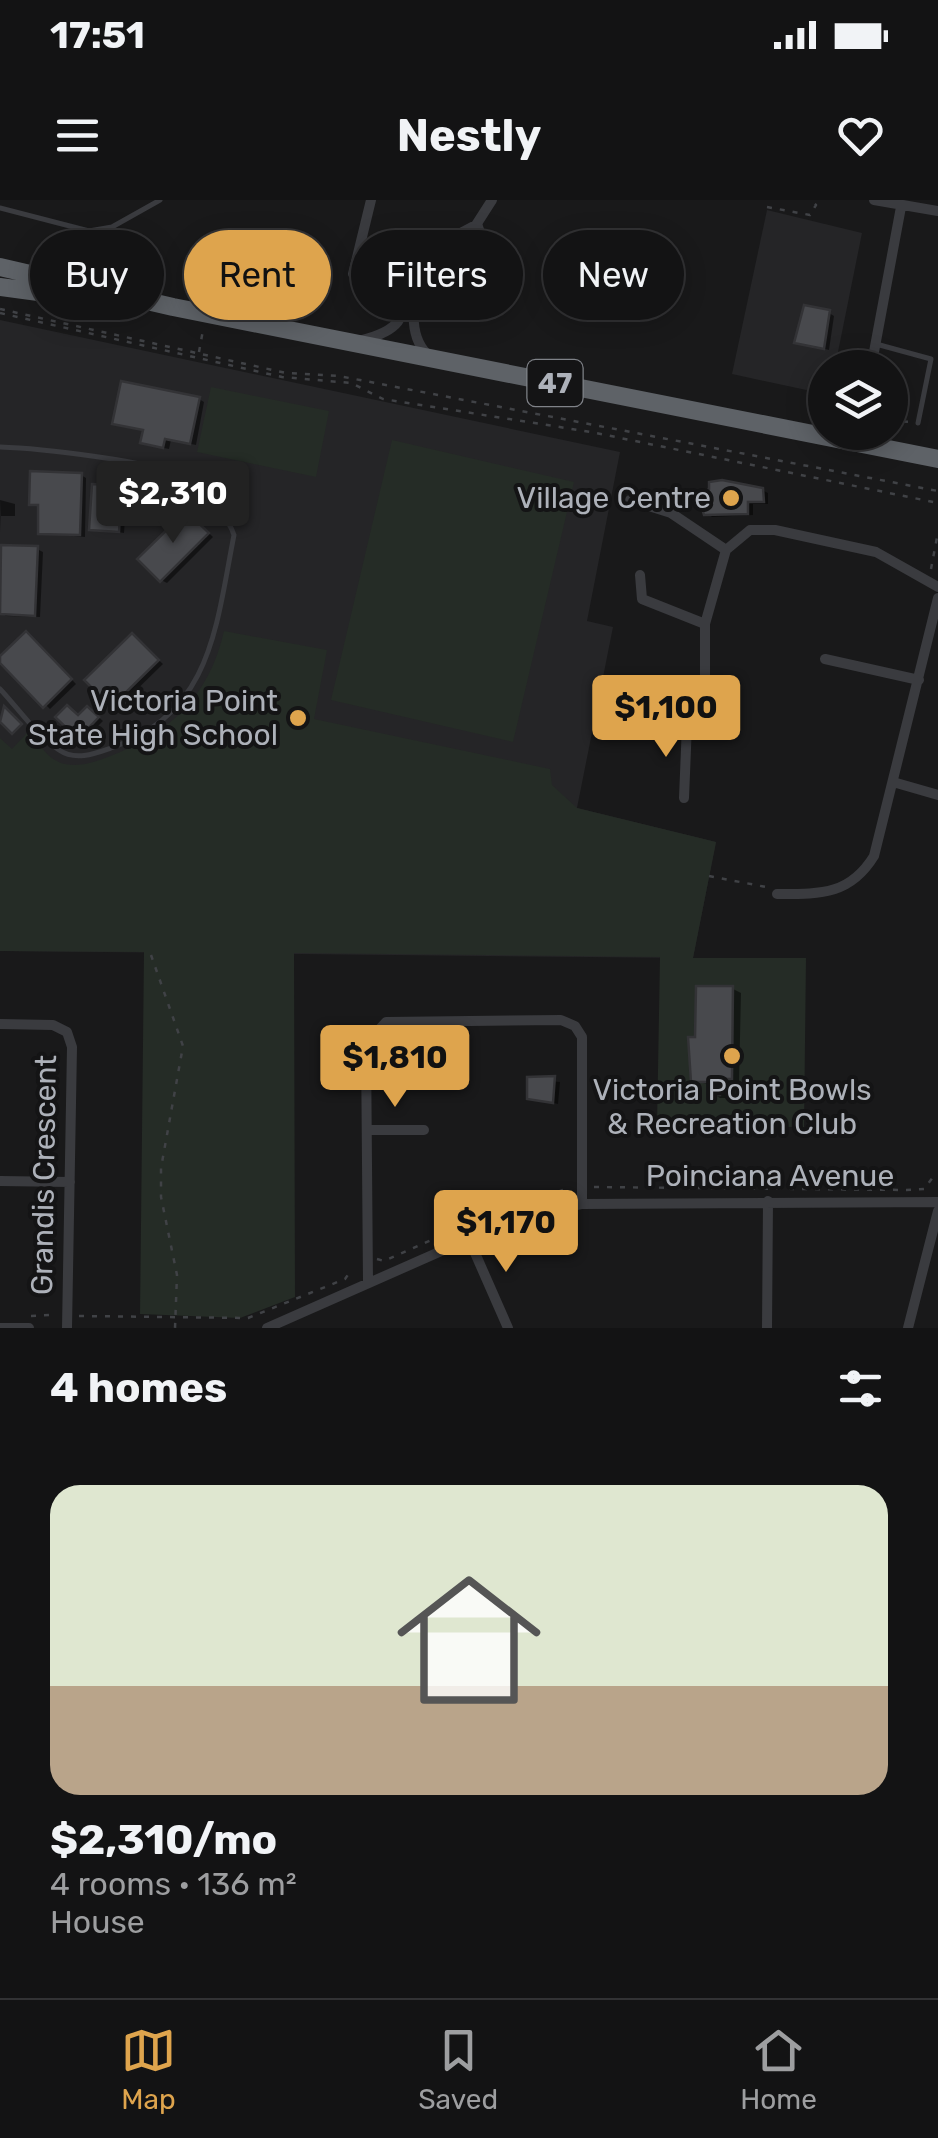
<!DOCTYPE html>
<meta charset="utf-8">
<style>
:root{--surface:#131314;--page:#1c1c1d;--text:#f1f3f6;--muted:#9d9ea0;--line:#323234;--accent:#dea44d}
body{margin:0;font-family:Rubik,sans-serif;background:var(--page);color:var(--text);height:100vh;display:flex;flex-direction:column;font-size:38px;white-space:nowrap}
*{box-sizing:border-box;margin:0}
p{font-size:32px;color:var(--muted)}
.icon{flex:none;width:55px;height:55px;fill:none;stroke:currentColor;stroke-width:2;stroke-linecap:round;stroke-linejoin:round}
.map{position:relative;height:1128px;overflow:hidden}
.details{display:flex;flex-direction:column;background:var(--surface);flex:1}
.details>*{flex:none}
.guide{position:absolute;left:30px;top:30px;width:880px;height:90px;display:flex;gap:20px}
.fabs{position:absolute;left:808px;top:150px;display:grid;gap:20px}
.fabs a{display:grid;place-items:center;width:100px;height:100px;border-radius:50%;background:var(--surface);box-shadow:0 5px 25px #0003,0 0 0 2px var(--line);font-size:50px}
.price{position:absolute;translate:-50% -85px;padding:0 22px;border-radius:10px;background:var(--accent);color:#111;font-size:32px;line-height:65px;filter:drop-shadow(0 2px 5px #0008)}
.price::after{content:'';position:absolute;left:50%;top:60px;width:30px;height:22px;margin-left:-15px;background:inherit;clip-path:polygon(0 0,100% 0,50% 100%)}
.price.selected{background:#222;color:#fff}
ul{padding:0;list-style:none}
li{display:grid;align-content:center;gap:20px;height:530px;padding:0 50px}
li+li{border-top:2px solid var(--line)}
li span{display:grid;place-items:center;height:310px;border-radius:30px;color:#555}
li>.icon{margin-inline-start:auto}
span .icon{width:180px;height:180px;fill:#fffc;stroke-width:1}
li b{font-size:42px}
h2{display:flex;justify-content:space-between;align-items:center;height:120px;padding:0 50px;font-size:42px}
.chip{padding:0 35px;border-radius:45px;background:var(--surface);box-shadow:0 5px 25px #0003,0 0 0 2px var(--line);font-size:35px;line-height:90px}
.chip.selected{background:var(--accent);color:#111}
.status{display:flex;justify-content:space-between;align-items:center;height:70px;padding:0 50px;background:var(--surface);direction:ltr}
.status svg{height:28px;fill:currentColor}
header{display:flex;justify-content:space-between;align-items:center;height:130px;padding:0 50px;background:var(--surface);font-size:45px;font-weight:700}
.tabs{display:flex;justify-content:space-around;align-items:center;height:140px;border-top:2px solid var(--line);background:var(--surface);font-size:28px;color:var(--muted)}
.tabs a{display:grid;justify-items:center;gap:5px}
.tabs .selected{color:var(--accent)}
.map>svg:first-child{display:block}
.built{fill:#252527}
.green{fill:#252c26}
.shadow{fill:#0007}
.building{fill:#48494d;stroke:#333336;stroke-width:2.5}
.lines{fill:none;stroke-linecap:round;stroke-linejoin:round}
.path{stroke:#404246;stroke-width:2.5;stroke-dasharray:5 8;stroke-linecap:butt}
.service{stroke:#3a3b3f;stroke-width:5}
.minor{stroke:#3a3b3f;stroke-width:10}
.trunk{stroke:#5e6267;stroke-width:18}
.poi-dot{fill:#dea44d;stroke:#141415;stroke-width:4}
.labels{text-anchor:middle;stroke-width:8;stroke-linejoin:round;paint-order:stroke}
.shield{fill:#141415;stroke:#7f8288;stroke-width:2.5}
.shield-label{font-size:28px;font-weight:bold;fill:#adb1b9}
.poi-label{font-size:30px;fill:#adb1b9;stroke:#141415;text-anchor:end}
.street-label{font-size:30px;fill:#adb1b9;stroke:#141415}
</style>
<div class="status"><b>17:51</b><svg viewBox="0 0 49 12"><path d="M0 12V9h3v3zM5 12V6h3v6zM10 12V3h3v9zM15 12V0h3v12zM26 1h20v11H26zM47 4h2v5h-2z"/></svg></div>
<header><svg class="icon" aria-label="menu" viewBox="0 0 24 24"><path d="M4 6h16M4 12h16M4 18h16"/></svg>Nestly<svg class="icon" aria-label="heart" viewBox="0 0 24 24"><path d="M12 20l-8-8c-3-5 5-10 8-4 3-6 11-1 8 4z"/></svg></header>
<div class="map">
<svg width="938" height="1128" viewBox="0 0 938 1128">
<rect width="100%" height="100%" fill="#19191a"/>
<path class="built" d="M767,10L862,33L835,167L825,168V194L732,174Z
M0,120L620,252L587,421L613,427L577,608L716,642L693,758L0,751Z"/>
<path class="green" d="M211,187L329,211L316,277L197,252Z
M392,240L574,282L513,542L331,500Z
M224,431L327,450L314,519L550,569L552,585L577,608L716,642L693,758H806L804,927L657,926L660,757L294,753L295,1097L240,1118L140,1114L144,752L0,751V538L12,549L29,531C36,539 45,555 55,560C71,570 92,563 108,557C169,534 209,497 224,431Z"/>
<path class="shadow" d="M829,113L834,116L829,150L797,142Z
M199,199L204,202L196,245L171,240L169,249L148,245L145,231L115,223Z
M81,275L86,278L85,337L40,333L41,307L32,304Z
M121,288L127,291L124,333L92,328Z
M762,290L768,293V304H753V315L712,317L701,307L705,291Z
M0,300L15,304V316H1V332Z
M192,317L213,337L167,383L161,380Z
M37,349L43,352L40,417L6,416L1,413Z
M133,436L163,464L118,508L113,505Z
M31,437L76,484L50,509L0,460Z
M93,512L103,521L84,540L79,537V517Z
M733,789L741,793L739,882H727V898H720L712,893V885L694,881L697,840Z
M529,879L560,882L558,904L529,897Z"/>
<path class="building" d="M804,105L830,110L824,149L794,143Z
M121,181L200,197L190,244L165,239L163,248L140,243L143,230L112,224Z
M30,271L82,273L80,335L38,334V305H29Z
M722,280L763,288L764,302H748V314L704,315L698,295L709,289V282Z
M92,284L122,286L119,332L89,330Z
M186,311L209,333L160,382L137,359Z
M1,345L38,346L35,416L0,414Z
M26,431L72,479L43,508L0,463V456Z
M132,433L159,460L111,507L84,480Z
M67,505L78,515L87,506L99,517L78,539L55,517Z
M4,506L22,524L12,534L0,522Z
M696,786H733L732,879H720V895H710V882H691L688,837H695Z
M555,876L553,903L527,899V877Z"/>
<g class="lines">
<path class="path" d="M767,7L810,15L816,5L810,0
M0,109L286,173L339,176L938,291
M0,113L282,177L351,183L383,199L591,232L938,303
M199,152L203,130
M819,220L825,206
M890,221L912,222
M931,369L938,332
M709,676L766,687
M151,755L183,846L161,968V997L177,1075L175,1128
M594,987L906,990L924,989L933,977
M377,1059L384,1061L483,1017L569,988
M31,1116L51,1115
M79,1116L248,1118L345,1079L352,1069"/>
<path class="service" d="M0,8L89,31L112,27L160,0
M454,36L480,53L486,42L479,22
M876,144L931,159L918,223
M0,247C34,248 159,261 184,278C202,289 228,316 234,335C216,426 212,514 111,548C94,554 75,561 59,550C37,536 18,508 0,489"/>
<path class="minor" d="M874,0L938,11
M353,74L371,0
M362,140C427,124 390,95 419,55L476,25L492,0
M427,154C402,129 418,81 428,52
M871,168L901,7
M630,300L671,313L726,350
M640,375L642,399L705,424
M825,459L919,480
M609,502L687,524
M893,582L938,595
M684,598L687,524L705,488V424L726,350L750,330H775L876,352L938,387
M777,694C821,694 850,695 874,656L938,398
M0,824L53,825L67,832L72,847L67,1128
M367,930H424
M0,981L70,982
M468,1037L508,1128
M368,1083L366,844L386,822L561,820L575,826L582,837V1004
M0,1128H29
M267,1128L507,1022L582,1004L938,1002
M767,1128L768,1001
M908,1128L938,1011"/>
<path class="trunk" d="M0,67L173,107L938,259
M0,87L127,104"/>
</g>
<g class="poi-dot">
<circle cx="731" cy="298" r="10"/>
<circle cx="298" cy="518" r="10"/>
<circle cx="732" cy="856" r="10"/>
</g>
<g class="labels">
<rect class="shield" x="527.5" y="160" width="55" height="46" rx="8"/>
<g class="shield-label">
<text x="555" y="193">47</text>
</g>
<g class="poi-label">
<text x="711" y="308">Village Centre</text>
<text x="278" y="511">Victoria Point<tspan x="278" dy="34">State High School</tspan></text>
<text x="732" y="900" text-anchor="middle">Victoria Point Bowls<tspan x="732" dy="34">&amp; Recreation Club</tspan></text>
</g>
<g class="street-label">
<text transform="translate(44 975) rotate(-89)" y="10">Grandis Crescent</text>
<text x="770" y="986">Poinciana Avenue</text>
</g>
</g>
</svg>
<div class="fabs">
<a><svg class="icon" aria-label="layers" viewBox="0 0 24 24"><path d="M12 4l9 5-9 5-9-5zM3 14l9 5 9-5"/></svg></a>
</div>
<b class="price selected" style="left:173px;top:346px">$2,310</b>
<b class="price" style="left:666px;top:560px">$1,100</b>
<b class="price" style="left:395px;top:910px">$1,810</b>
<b class="price" style="left:506px;top:1075px">$1,170</b>
<div class="guide">
<a class="chip">Buy</a>
<a class="chip selected">Rent</a>
<a class="chip">Filters</a>
<a class="chip">New</a>
</div>
</div>
<section class="details">
<h2>4 homes<svg class="icon" aria-label="filters" viewBox="0 0 24 24"><path d="M4 7h16M4 17h16"/><circle cx="9" cy="7" r="2"/><circle cx="15" cy="17" r="2"/></svg></h2>
<ul>
<li><span style="background:linear-gradient(#dfe7d0 65%,#b9a48a 0)"><svg class="icon" aria-label="home" viewBox="0 0 24 24"><path d="M3 11l9-7 9 7M6 9v11h12V9"/></svg></span><div><b>$2,310/mo</b><p>4 rooms · 136 m²</p><p>House</p></div></li>
</ul>
</section>
<nav class="tabs">
<a class="selected"><svg class="icon" aria-label="map" viewBox="0 0 24 24"><path d="M3 6l6-2 6 2 6-2v14l-6 2-6-2-6 2zM9 4v14M15 6v14"/></svg>Map</a>
<a><svg class="icon" aria-label="saved" viewBox="0 0 24 24"><path d="M7 4h10v16l-5-4-5 4z"/></svg>Saved</a>
<a><svg class="icon" aria-label="home" viewBox="0 0 24 24"><path d="M3 11l9-7 9 7M6 9v11h12V9"/></svg>Home</a>
</nav>
